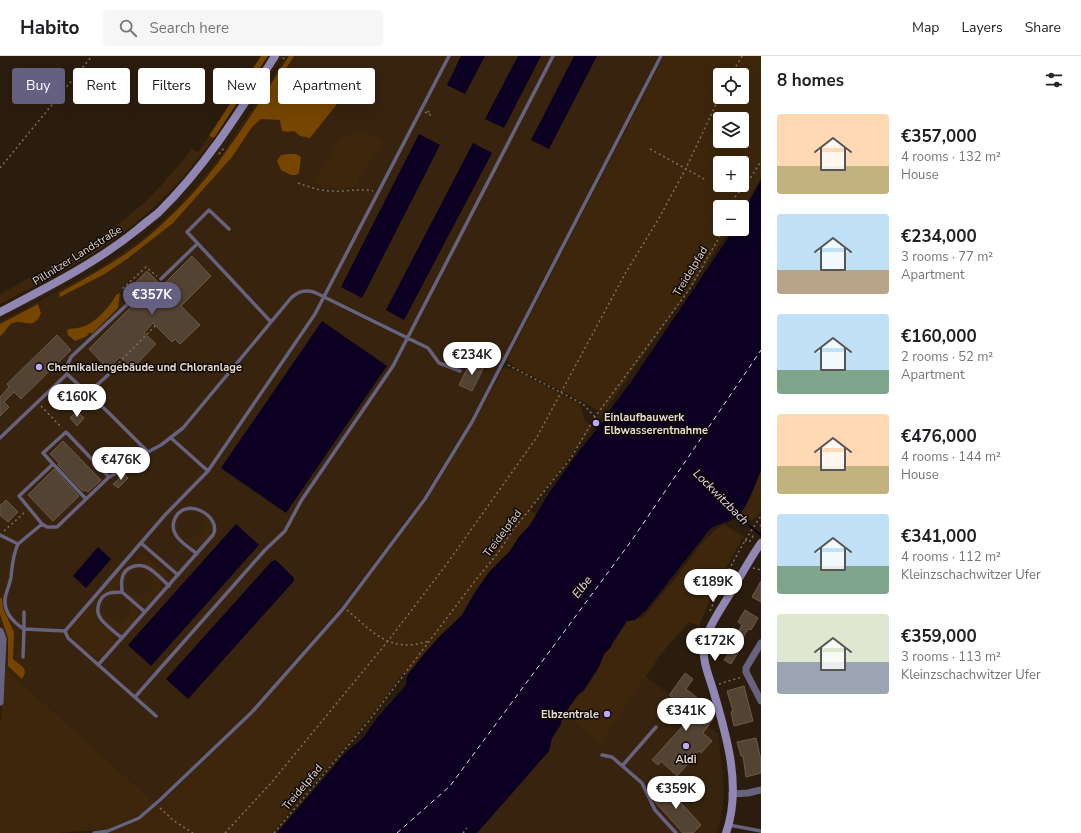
<!DOCTYPE html>
<meta charset="utf-8">
<style>
:root{--surface:#fff;--page:#f6f6f6;--text:#202124;--muted:#757577;--line:#e0e0e0;--accent:#655f82}
body{margin:0;font-family:"Nunito Sans",sans-serif;background:var(--page);color:var(--text);height:100vh;display:flex;flex-direction:column;font-size:15px;white-space:nowrap}
*{box-sizing:border-box;margin:0}
p{font-size:13px;color:var(--muted)}
.icon{flex:none;width:22px;height:22px;fill:none;stroke:currentColor;stroke-width:2;stroke-linecap:round;stroke-linejoin:round}
.map{position:relative;flex:1;overflow:hidden}
.sheet{display:flex;flex-direction:column;background:var(--surface);width:320px}
.sheet>*{flex:none}
.top-card{position:absolute;left:12px;top:12px;width:380px;height:36px;display:flex;gap:8px}
.tools{position:absolute;left:713px;top:12px;display:grid;gap:8px}
.tools a{display:grid;place-items:center;width:36px;height:36px;border-radius:4px;background:var(--surface);box-shadow:0 4px 16px #0002;font-size:20px}
.price{position:absolute;translate:-50% -34px;padding:0 9px;border-radius:14px;background:#fff;color:#222;font-size:13px;line-height:26px;filter:drop-shadow(0 1px 2px #0008)}
.price::after{content:'';position:absolute;left:50%;top:24px;width:12px;height:9px;margin-left:-6px;background:inherit;clip-path:polygon(0 0,100% 0,50% 100%)}
.price.active{background:var(--accent);color:#fff}
ul{padding:0;list-style:none}
li{display:flex;align-items:center;gap:12px;height:100px;padding:0 16px}
li span{display:grid;place-items:center;flex:none;width:112px;height:80px;border-radius:4px;color:#555}
li>.icon{margin-inline-start:auto}
span .icon{width:48px;height:48px;fill:#fffc;stroke-width:1}
li b{font-size:17px}
h2{display:flex;justify-content:space-between;align-items:center;height:48px;padding:0 16px;font-size:17px}
.pill{padding:0 14px;border-radius:4px;background:var(--surface);box-shadow:0 4px 16px #0002;font-size:14px;line-height:36px}
.pill.active{background:var(--accent);color:#fff}
header{display:flex;align-items:center;gap:24px;box-sizing:border-box;height:56px;padding:0 20px;background:var(--surface);border-bottom:1px solid var(--line)}
header strong{font-size:19px}
nav{display:flex;gap:22px;margin-inline-start:auto;font-size:14px}
.search{width:280px;height:36px;background:var(--page);display:flex;align-items:center;gap:10px;box-sizing:border-box;padding:0 14px;border-radius:4px;color:var(--muted);font-size:15px}
main{display:flex;flex:1;min-height:0}
.map>svg:first-child{display:block}
.built{fill:#37230e}
.green{fill:#3d260c;fill-rule:evenodd}
.forest{fill:#764500}
.water{fill:#0b0022}
.lines{fill:none;stroke-linecap:round;stroke-linejoin:round}
.stream{stroke:#0b0022;stroke-width:2}
.ferry{stroke:#e1def0;stroke-width:1;stroke-dasharray:5 4;stroke-linecap:butt}
.building{fill:#534332;stroke:#6c5b4a}
.path{stroke:#7d7163;stroke-width:1.5;stroke-dasharray:2 3;stroke-linecap:butt}
.lane{stroke:#67627e;stroke-width:3.5}
.street{stroke:#67627e;stroke-width:7}
.secondary{stroke:#9087b4;stroke-width:8}
.poi-dot{fill:#baaaf6;stroke:#0f0804;stroke-width:1.5}
.labels{text-anchor:middle;stroke-width:3;stroke-linejoin:round;paint-order:stroke}
.street-label{font-size:11px;fill:#e4d9cf;stroke:#0f0804}
.poi-label{font-size:11px;font-weight:bold;fill:#e4d9cf;stroke:#0f0804;text-anchor:start}
.water-label{font-size:12px;font-style:italic;fill:#e1def0;stroke:#0f0804}
</style>
<header>
<strong>Habito</strong>
<div class="search"><svg class="icon" aria-label="search" viewBox="0 0 24 24"><circle cx="10" cy="10" r="6"/><path d="M15 15l6 6"/></svg>Search here</div>
<nav><a>Map</a><a>Layers</a><a>Share</a></nav>
</header>
<main>
<div class="map">
<svg width="761" height="777" viewBox="0 0 761 777">
<rect width="100%" height="100%" fill="#2b1d0d"/>
<path class="built" d="M286,0H659L471,363L423,441L341,551L294,604L252,653L155,747L5,612V582L0,567V266L98,213L142,183L166,162L191,136L223,97Z
M646,620L718,678L722,711L724,737L721,762L716,777H477L549,695L552,682L560,670L564,659L600,688Z"/>
<path class="green" d="M281,0H283C262,31 243,63 221,94C194,132 159,167 121,194C84,221 41,240 0,262V261C39,240 86,219 122,193C159,165 193,132 220,94C241,64 261,31 281,0Z
M664,0H761V122L742,155V151H720V173H730L693,229L598,364L597,363L601,356L584,346L516,312L509,306V300ZM720,19H742V41H720ZM720,63H742V85H720ZM720,107H742V129H720Z
M356,77C366,77 377,78 383,86C382,89 381,93 379,95C371,107 358,115 357,131L340,133L316,128L314,126C314,119 323,115 326,109C336,93 333,80 356,77Z
M209,80L214,82C187,120 154,155 116,182C80,208 40,227 0,248V238C53,209 109,182 152,139C167,124 179,108 192,93L198,96Z
M505,312L515,314L580,348L585,365L593,371L530,453L536,459L530,469L519,481L512,493L490,515L459,563L440,580L408,618L404,616L367,665L272,777H107L121,772L140,763L162,746L253,657L343,555L426,445L473,368L502,314Z
M761,414V455L757,461L751,465L744,460L742,454L749,443Z
M192,454C199,456 215,465 213,474C212,480 199,492 193,491C190,490 188,487 185,485C180,481 176,477 175,470H177C182,493 212,480 202,462C200,459 196,456 192,456C184,455 178,461 177,469H175C177,459 183,455 192,454Z
M724,468L744,481C726,509 711,539 699,570L689,566L661,598L600,688L564,659L577,640L584,634L599,611L604,598L611,590L627,565L642,562L678,519L701,488L715,474Z
M145,499L171,522V523L170,524C155,521 148,500 130,509C127,511 123,515 121,518C119,523 121,529 117,534C103,534 90,548 98,563C101,569 109,573 114,578L115,587L105,598L97,601L91,600L77,587L70,578L71,572L74,565C90,547 123,504 145,499Z
M136,512C144,511 148,514 153,519C162,526 164,531 156,540C153,543 150,546 147,549C136,549 125,537 124,528L126,527C131,556 167,531 147,516C138,509 127,517 126,526H123C125,519 129,514 136,512Z
M113,538C121,538 125,541 130,546C139,553 140,558 133,567C130,570 127,573 123,575C113,575 103,565 100,556L103,555C111,583 144,554 123,542C113,536 103,544 102,554H100C101,546 105,541 113,538Z
M5,612L155,747L139,759L108,773L59,777H0V670Z"/>
<path class="forest" d="M261,0H268L214,82L209,80Z
M289,0H294L282,19L283,26C293,33 305,30 317,32L322,42L337,43V48L310,82L300,80L294,75L287,76L282,75L280,64L261,63L252,71L232,101L173,167L127,203L103,219L60,241L59,237C88,221 118,205 144,184C174,159 203,129 225,97C248,66 268,32 289,0Z
M288,98H296L301,101L299,117L296,119H291L281,114L277,105L281,99Z
M120,237L118,252L92,278L90,276L87,280L75,285L68,279L67,275L69,273C74,272 80,272 85,270C96,266 111,249 116,239Z
M38,248L41,257C33,277 23,261 11,268C7,271 5,277 0,280V268Z
M0,542H2L3,552L14,576L13,603L24,612L25,617L22,623L8,610V582L0,558Z"/>
<path class="water" d="M461,0H485L465,38L447,29Z
M518,0H541L504,72L485,63Z
M574,0H597L549,93L531,84Z
M419,78L440,89L362,242L341,231Z
M473,87L492,97L404,264L386,254Z
M761,124V414C756,426 747,453 737,461C728,467 717,467 709,474L647,553L635,564L627,565L612,588L611,591L604,598L599,611L584,634L577,640L564,659L560,670L552,682L549,695L477,777H277L346,696L363,682L377,662L406,629L407,625L406,623L408,618L424,598L440,580L462,559L475,536L490,515L509,496L519,481L530,469L547,440L579,395L597,373L598,369L599,370L598,369L600,367H602L609,359V355L631,326L734,173H742V159Z
M322,265L387,310L286,457L221,412Z
M236,468L259,489L151,610L128,589Z
M98,491L111,503L86,532L73,520Z
M274,504L277,505L294,522L293,526L188,643L166,623L271,506Z"/>
<g class="lines">
<path class="stream" d="M735,458L761,479"/>
<path class="ferry" d="M397,777L450,730L632,484L761,294"/>
</g>
<path class="building" d="M192,200L211,220L181,250L200,269L180,288L175,283L172,286L153,267L144,277L156,288L132,313L120,301L108,313L89,293L137,245L127,235L147,215L162,230Z
M57,279L71,294L21,343L14,336L4,346L9,351L0,360V341L9,331L7,328Z
M471,305L484,311L472,335L459,329Z
M78,356L84,362L77,370L70,362L75,357Z
M63,385L101,424L88,436L85,434L83,435L58,409L59,407L50,398Z
M54,413L79,440L53,465L28,439Z
M124,418L128,422L118,432L113,428Z
M6,444L18,456L8,466L0,459V450Z
M761,525V546L752,541Z
M745,554L758,562L751,574L748,573L739,588L742,590L731,608L724,604L729,597L722,592L728,582L733,585L742,569L738,566Z
M685,617L693,623L686,633L709,651L704,657L713,663L703,677L712,685L701,697L699,695L677,720L661,705L658,709L652,704L688,664L689,665L697,655L692,651L693,649L681,640L677,645L670,640V638Z
M744,630L753,665L734,670L731,656L733,655L727,635Z
M756,682L761,704V717L746,721L743,700H741L737,686Z
M664,728L701,769L693,777H683L655,746L652,739Z"/>
<g class="lines">
<path class="path" d="M283,3L285,0
M731,19L742,0
M425,56L430,59L431,57L427,55
M650,93L706,124
M219,98L224,92
M0,112L92,0
M298,127C309,131 320,135 332,135C345,136 360,132 373,135
M733,151L735,141L748,126L761,105
M128,240L122,233L146,211L157,220
M508,309L583,348L595,361
M112,314L157,268
M41,350L62,372
M760,470L761,469
M4,475L25,456
M745,484L747,486L750,485L753,480L755,482
M753,512L761,514
M347,554C374,577 390,598 429,585
M710,555C724,522 740,490 761,460
M719,628L742,621
M160,752L174,765L193,777
M225,777L271,727L388,585L446,509L537,381L626,216L658,164L686,112L720,40
M274,777L368,666L478,521L498,497L513,474L571,402L595,361L689,234L716,187L723,173
M463,777L467,772"/>
<path class="lane" d="M229,173L209,154L187,176L271,266
M161,223L197,188
M67,318L66,312L71,301L132,244
M88,337L108,319
M0,382L67,318L110,358L148,396
M171,382L208,415
M53,408L86,443
M42,468L19,440L53,408L43,397L66,376L109,421
M0,479L18,488L42,468L47,471H57L109,421L131,409L148,396L161,389L183,372L291,242C298,235 304,234 314,236L428,292L439,307L460,315
M141,487L178,519
M18,488C13,498 12,510 11,521C10,528 6,536 5,543C4,557 13,566 24,573
M122,536L145,556
M24,573V556
M65,575L165,459L208,415L315,258L449,0
M122,582C115,576 106,570 101,563C95,556 98,542 107,538C111,536 117,536 122,536C122,532 121,527 122,523C124,510 140,506 150,513C156,517 163,524 169,530
M23,601L24,573L65,575L68,582L156,660
M98,609L213,479C223,460 183,438 174,465C172,471 174,477 178,482C183,488 191,493 197,498
M135,641L265,494L285,475L301,445L393,310L553,0
M602,699L612,701L642,727L655,754L676,777
M623,709L656,671
M729,769L761,775
M94,777L108,775L139,762L160,744L252,656L342,554L425,443L472,366L661,0"/>
<path class="street" d="M0,575L3,583L0,646
M761,587L746,612V616L761,645
M732,738L748,737L761,734"/>
<path class="secondary" d="M0,256C48,231 96,207 138,173C145,167 152,162 159,156C206,110 240,55 275,0
M726,777C742,732 727,681 714,637C710,622 702,606 704,590C707,573 719,556 728,541C739,523 749,504 761,487"/>
</g>
<g class="poi-dot">
<circle cx="39" cy="311" r="4"/>
<circle cx="596" cy="367" r="4"/>
<circle cx="607" cy="658" r="4"/>
<circle cx="686" cy="690" r="4"/>
</g>
<g class="labels">
<g class="street-label">
<text transform="translate(77 199) rotate(-32)" y="4">Pillnitzer Landstraße</text>
<text transform="translate(690 215) rotate(-59)" y="4">Treidelpfad</text>
<text transform="translate(502 477) rotate(-53)" y="4">Treidelpfad</text>
<text transform="translate(302 731) rotate(-50)" y="4">Treidelpfad</text>
</g>
<g class="poi-label">
<text x="47" y="315">Chemikaliengebäude und Chloranlage</text>
<text x="604" y="365">Einlaufbauwerk<tspan x="604" dy="13">Elbwasserentnahme</tspan></text>
<text x="599" y="662" text-anchor="end">Elbzentrale</text>
<text x="686" y="707" text-anchor="middle">Aldi</text>
</g>
<g class="water-label">
<text transform="translate(721 441) rotate(45)" y="4">Lockwitzbach</text>
<text transform="translate(582 531) rotate(-52)" y="4">Elbe</text>
</g>
</g>
</svg>
<div class="tools">
<a><svg class="icon" aria-label="locate" viewBox="0 0 24 24"><circle cx="12" cy="12" r="6"/><path d="M12 2v4M12 18v4M2 12h4M18 12h4"/></svg></a>
<a><svg class="icon" aria-label="layers" viewBox="0 0 24 24"><path d="M12 4l9 5-9 5-9-5zM3 14l9 5 9-5"/></svg></a>
<a>+</a>
<a>−</a>
</div>
<b class="price active" style="left:152px;top:260px">€357K</b>
<b class="price" style="left:472px;top:320px">€234K</b>
<b class="price" style="left:77px;top:362px">€160K</b>
<b class="price" style="left:121px;top:425px">€476K</b>
<b class="price" style="left:713px;top:547px">€189K</b>
<b class="price" style="left:715px;top:606px">€172K</b>
<b class="price" style="left:686px;top:676px">€341K</b>
<b class="price" style="left:676px;top:754px">€359K</b>
<div class="top-card">
<a class="pill active">Buy</a>
<a class="pill">Rent</a>
<a class="pill">Filters</a>
<a class="pill">New</a>
<a class="pill">Apartment</a>
</div>
</div>
<section class="sheet">
<h2>8 homes<svg class="icon" aria-label="filters" viewBox="0 0 24 24"><path d="M4 7h16M4 17h16"/><circle cx="9" cy="7" r="2"/><circle cx="15" cy="17" r="2"/></svg></h2>
<ul>
<li><span style="background:linear-gradient(#ffd9b3 65%,#c2b280 0)"><svg class="icon" aria-label="home" viewBox="0 0 24 24"><path d="M3 11l9-7 9 7M6 9v11h12V9"/></svg></span><div><b>€357,000</b><p>4 rooms · 132 m²</p><p>House</p></div></li>
<li><span style="background:linear-gradient(#bfe0f5 70%,#b9a48a 0)"><svg class="icon" aria-label="home" viewBox="0 0 24 24"><path d="M3 11l9-7 9 7M6 9v11h12V9"/></svg></span><div><b>€234,000</b><p>3 rooms · 77 m²</p><p>Apartment</p></div></li>
<li><span style="background:linear-gradient(#bfe0f5 70%,#7fa58c 0)"><svg class="icon" aria-label="home" viewBox="0 0 24 24"><path d="M3 11l9-7 9 7M6 9v11h12V9"/></svg></span><div><b>€160,000</b><p>2 rooms · 52 m²</p><p>Apartment</p></div></li>
<li><span style="background:linear-gradient(#ffd9b3 65%,#c2b280 0)"><svg class="icon" aria-label="home" viewBox="0 0 24 24"><path d="M3 11l9-7 9 7M6 9v11h12V9"/></svg></span><div><b>€476,000</b><p>4 rooms · 144 m²</p><p>House</p></div></li>
<li><span style="background:linear-gradient(#bfe0f5 65%,#7fa58c 0)"><svg class="icon" aria-label="home" viewBox="0 0 24 24"><path d="M3 11l9-7 9 7M6 9v11h12V9"/></svg></span><div><b>€341,000</b><p>4 rooms · 112 m²</p><p>Kleinzschachwitzer Ufer</p></div></li>
<li><span style="background:linear-gradient(#dfe7d0 60%,#9aa5b1 0)"><svg class="icon" aria-label="home" viewBox="0 0 24 24"><path d="M3 11l9-7 9 7M6 9v11h12V9"/></svg></span><div><b>€359,000</b><p>3 rooms · 113 m²</p><p>Kleinzschachwitzer Ufer</p></div></li>
</ul>
</section>
</main>
